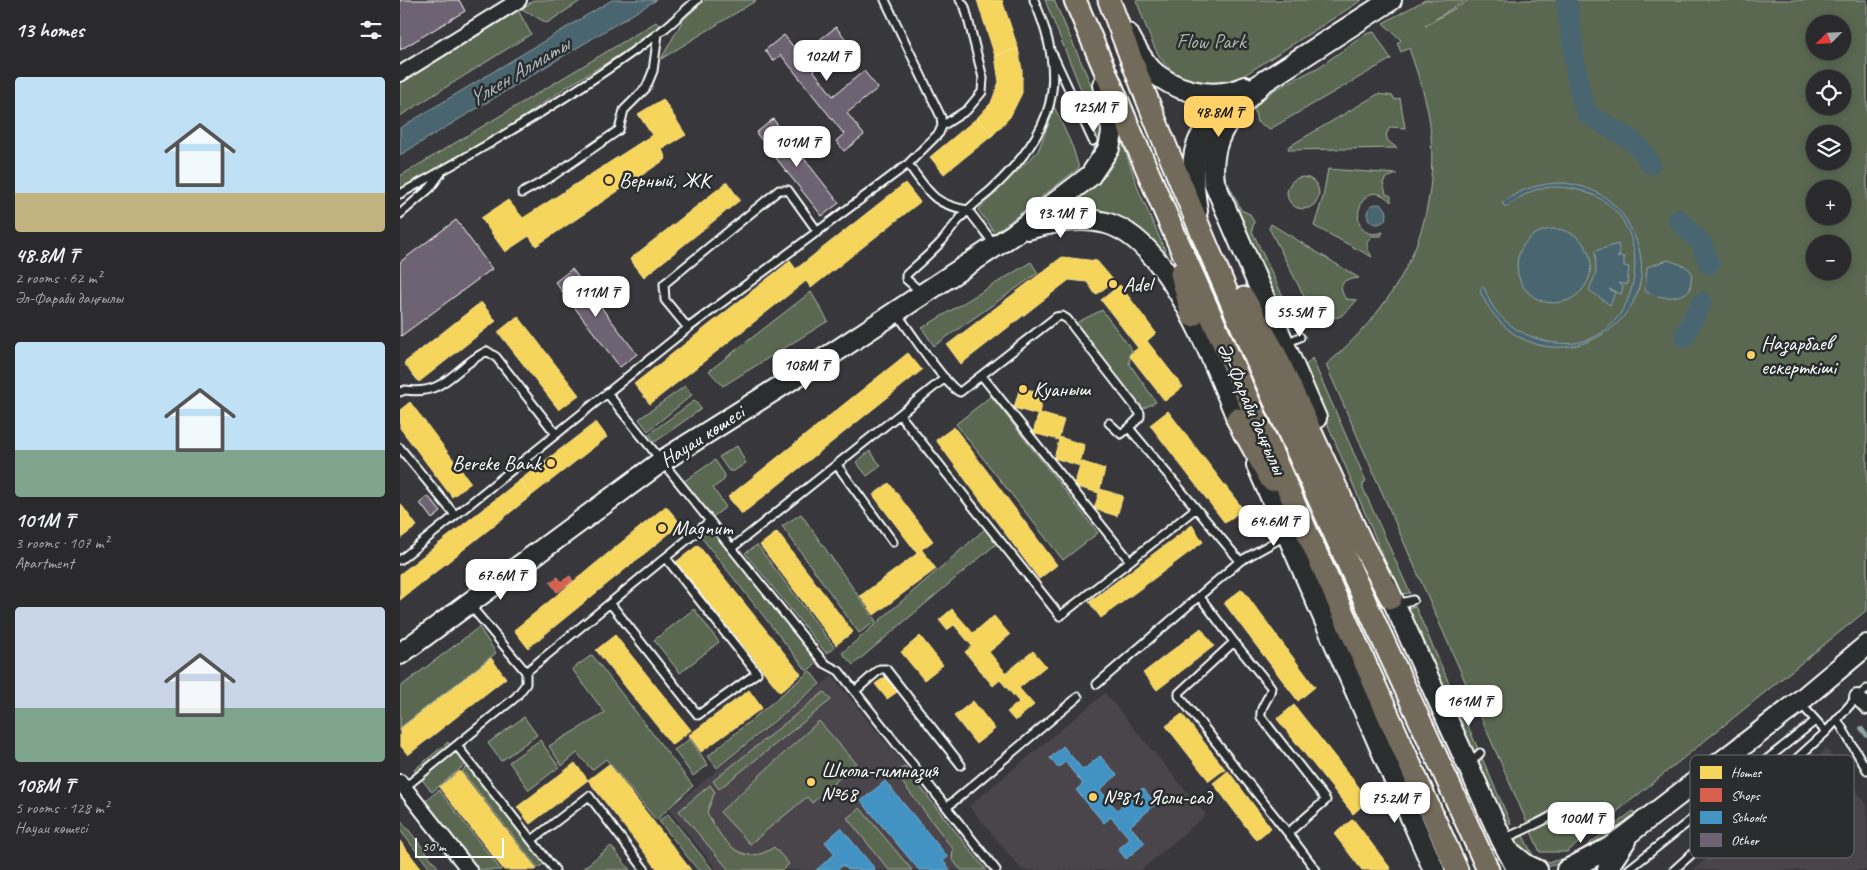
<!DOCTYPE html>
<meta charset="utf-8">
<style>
:root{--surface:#2a2a2d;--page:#363639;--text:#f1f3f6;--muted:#a5a7aa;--line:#464649;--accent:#ffd166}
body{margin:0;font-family:Caveat,sans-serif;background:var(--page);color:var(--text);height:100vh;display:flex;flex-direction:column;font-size:19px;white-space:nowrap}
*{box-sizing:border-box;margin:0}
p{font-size:16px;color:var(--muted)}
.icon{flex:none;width:28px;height:28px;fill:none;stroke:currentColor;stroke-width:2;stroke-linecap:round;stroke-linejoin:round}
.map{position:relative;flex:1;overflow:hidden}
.side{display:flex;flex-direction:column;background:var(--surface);width:400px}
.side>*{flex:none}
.needle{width:32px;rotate:246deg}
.buttons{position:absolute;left:1406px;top:15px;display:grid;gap:10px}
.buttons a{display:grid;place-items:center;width:45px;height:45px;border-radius:50%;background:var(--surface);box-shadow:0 2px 12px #0003,0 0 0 1px var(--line);font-size:25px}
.scale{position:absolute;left:15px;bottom:12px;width:89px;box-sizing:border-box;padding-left:5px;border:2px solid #fff;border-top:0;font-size:14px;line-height:18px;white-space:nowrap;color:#fff;-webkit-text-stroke:4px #2a2d2e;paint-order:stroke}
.price{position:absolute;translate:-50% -42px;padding:0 11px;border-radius:10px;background:#fff;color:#222;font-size:16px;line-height:32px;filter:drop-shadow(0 1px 2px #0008)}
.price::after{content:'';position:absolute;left:50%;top:30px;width:15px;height:11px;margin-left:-8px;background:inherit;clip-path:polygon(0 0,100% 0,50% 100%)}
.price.current{background:var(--accent);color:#111}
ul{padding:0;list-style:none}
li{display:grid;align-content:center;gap:10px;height:265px;padding:0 15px}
li span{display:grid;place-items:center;height:155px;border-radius:5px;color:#555}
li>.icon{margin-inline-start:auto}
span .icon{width:90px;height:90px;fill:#fffc;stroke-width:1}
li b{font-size:21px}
h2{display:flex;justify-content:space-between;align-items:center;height:60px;padding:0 15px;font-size:21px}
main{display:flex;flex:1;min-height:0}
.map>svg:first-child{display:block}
.built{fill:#48454c}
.green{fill:#5a6851;stroke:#acb4a8;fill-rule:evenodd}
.water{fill:#4a656f;stroke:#92a3a9}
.homes{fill:#f6d55c;stroke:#f9e28d}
.shops{fill:#d6604d;stroke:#e29082}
.schools{fill:#4393c3;stroke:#7bb3d5}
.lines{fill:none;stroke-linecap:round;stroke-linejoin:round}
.stream{stroke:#92a3a9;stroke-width:4}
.river{stroke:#4a656f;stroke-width:21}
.building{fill:#6e6373;stroke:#fff}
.lane-casing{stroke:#fff;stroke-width:11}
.street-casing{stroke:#fff;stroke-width:18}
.secondary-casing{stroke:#fff;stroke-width:24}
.primary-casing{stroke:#fff;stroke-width:25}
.lane{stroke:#2a2d2e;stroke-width:7}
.street{stroke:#2a2d2e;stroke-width:14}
.secondary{stroke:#2a2d2e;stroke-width:20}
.primary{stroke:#726b5a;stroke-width:21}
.poi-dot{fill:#ffd166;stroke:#2a2d2e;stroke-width:2}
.labels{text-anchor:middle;stroke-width:5;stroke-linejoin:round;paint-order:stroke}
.park-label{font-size:21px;fill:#acb4a8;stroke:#2a2d2e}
.poi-label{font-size:21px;fill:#fff;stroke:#2a2d2e;text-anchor:start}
.street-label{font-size:21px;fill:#fff;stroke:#2a2d2e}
.water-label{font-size:22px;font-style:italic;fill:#aebabe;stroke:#2a2d2e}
.key{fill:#2a2d2e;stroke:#6a6c6d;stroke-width:1}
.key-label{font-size:14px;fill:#fff}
</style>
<main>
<section class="side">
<h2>13 homes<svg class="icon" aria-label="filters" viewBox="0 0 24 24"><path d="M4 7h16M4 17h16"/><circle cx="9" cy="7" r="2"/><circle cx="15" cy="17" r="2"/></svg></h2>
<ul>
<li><span style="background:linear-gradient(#bfe0f5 75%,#c2b280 0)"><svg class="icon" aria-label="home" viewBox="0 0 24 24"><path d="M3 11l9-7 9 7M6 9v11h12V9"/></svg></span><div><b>48.8M ₸</b><p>2 rooms · 62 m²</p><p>Әл-Фараби даңғылы</p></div></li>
<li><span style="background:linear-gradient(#bfe0f5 70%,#7fa58c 0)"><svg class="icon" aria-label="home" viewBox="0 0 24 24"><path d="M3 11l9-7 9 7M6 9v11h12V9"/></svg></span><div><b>101M ₸</b><p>3 rooms · 107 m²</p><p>Apartment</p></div></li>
<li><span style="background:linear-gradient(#c9d6e8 65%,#7fa58c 0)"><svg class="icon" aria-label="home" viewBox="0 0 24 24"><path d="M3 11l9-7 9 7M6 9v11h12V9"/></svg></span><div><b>108M ₸</b><p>5 rooms · 128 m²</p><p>Науаи көшесі</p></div></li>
</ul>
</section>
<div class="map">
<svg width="1467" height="870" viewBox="0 0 1467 870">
<rect width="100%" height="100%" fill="#38383c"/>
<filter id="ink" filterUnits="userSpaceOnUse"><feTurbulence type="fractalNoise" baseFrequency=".02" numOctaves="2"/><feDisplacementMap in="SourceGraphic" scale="10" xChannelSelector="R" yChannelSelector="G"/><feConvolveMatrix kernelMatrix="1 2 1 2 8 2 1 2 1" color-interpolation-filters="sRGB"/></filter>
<g filter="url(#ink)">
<path class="built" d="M432,676L590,870H317L269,810Z
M705,693L806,815L741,870H622L569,806Z
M1426,748L1467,805V870H1293L1381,795Z"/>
<path class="green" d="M134,0H182L147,23L122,9Z
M305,0H357L261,59L283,20Z
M645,0H654L703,112L704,141L689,160L697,139L696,127Z
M736,0H962L832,83C759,85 759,59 736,0Z
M1025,0H1065L1025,26L1069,0H1467V610L1167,852H1140L926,365C1001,300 1041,227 1030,125C1027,98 1017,73 1009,48L1001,52L997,43L1001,40L983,23ZM1415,24H1442V51H1415ZM1415,79H1442V106H1415ZM1415,134H1442V161H1415ZM1415,189H1442V216H1415ZM1415,244H1442V271H1415Z
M118,10L131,34L0,116V81Z
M256,22L260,26L226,51L165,88L115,123L0,189V176Z
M974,32L991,59L870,129L857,122L854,107L874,90L919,67L966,34Z
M978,94L993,96L995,100L1000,98L1005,128L990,127L986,135L988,141L997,148L889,150L888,147Z
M653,104L673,148L679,168L595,233L578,210L638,151L651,118Z
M722,141L739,191L769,259L745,236L638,222C662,207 693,194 710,169C715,161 716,148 722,141Z
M928,169L997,174L986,178L983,183L986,194L991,196V202C958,168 942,246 983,232L981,236H972C963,244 968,249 972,257L914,226L923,197Z
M824,175L841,210L850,214L854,222L852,231L895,322L883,318L827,192Z
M887 193a16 16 0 1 1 32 0a16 16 0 1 1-32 0Z
M871,224L959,278L946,280C939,286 941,292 946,299L957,300C940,320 939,321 913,314L869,228Z
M631,262L638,273L534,346L522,328Z
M411,292L428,321L323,386L309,371Z
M702,310L732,350L729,363L756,402L740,410L676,323Z
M912,358L966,481L963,484V488L1010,593L999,594L904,368Z
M285,386L292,395L248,431L239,419Z
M591,396L698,533L663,560L556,424Z
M295,400L301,409L255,442L249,434Z
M337,446L346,463L334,471H329L319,457Z
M470,451L481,466L467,476L456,462Z
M315,460L325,475L324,480L313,488L326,507L310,519L283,482Z
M401,514L476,621L459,633L382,526Z
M311,527L419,662L407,671L301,537Z
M585,529L596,544L453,665L442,653Z
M357,545L435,648L426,653L345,553Z
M1015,606L1078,749L1071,756L1005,609Z
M294,609L319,642L280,673L254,640Z
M79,627L96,653L0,728V687Z
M192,655L293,786L256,820L206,759L192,770L177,753L162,766L149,746L205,713L172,669Z
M410,671L420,684L317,768L308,756Z
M424,692L431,700L319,789L313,781Z
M124,717L137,735L101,761L88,743Z
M419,721L456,763L412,803L407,797L350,844L320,812Z
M290,739L308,765L293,776L274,750Z
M140,740L159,767L129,790L109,762Z
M48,742L66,764L32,792L14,770Z
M1082,758L1111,824L1102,826L1074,767Z
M69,765L145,863L138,868L62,771Z
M504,767L586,870H561L552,859L553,849L495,773Z
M310,785L315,792L307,812C320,838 341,870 374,847L389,864L382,870H329L279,811Z
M39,790L101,870H77L24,802Z
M460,808L512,870H489L447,818Z
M1233,811L1237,817C1211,836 1171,870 1136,866C1128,863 1118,848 1112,841L1123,836L1134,857L1150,862L1173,856Z
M268,814L313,870H298L259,821Z
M0,819L40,870H31L0,830Z
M211,846L230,870H181Z"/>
<path class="water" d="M212,0H256L0,155V128Z
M1163,183C1192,186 1213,198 1228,223C1288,323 1132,407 1080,291L1082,287L1085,289C1092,314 1113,331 1138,339C1240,372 1272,216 1182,191C1166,186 1146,185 1130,192C1121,196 1113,203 1105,207L1102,203C1120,189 1140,183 1163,183Z
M967 214a10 10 0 1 1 20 0a10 10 0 1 1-20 0Z
M1117 266a37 37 0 1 1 74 0a37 37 0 1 1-74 0Z
M1218,244L1220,256L1217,257H1224V266L1229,267L1227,285L1218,283L1223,287L1221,294L1209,289L1215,293L1210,305L1189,290L1196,273L1195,251Z
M1268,260L1285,266L1292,272L1290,290C1278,300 1258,299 1245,291L1247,267Z"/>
<path class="homes" d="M577,0H602L618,48L595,56Z
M618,48L622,70V93L610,117L593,135L577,118L591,103L599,82L595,56Z
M263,99L286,135L262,149L266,159L136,246L129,236L105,252L81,218L108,200L123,218L252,135L238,114Z
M577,118L593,135L544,174L530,157Z
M327,182L340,200L244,277L230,259Z
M505,183L520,202L411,288L406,281L250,404L234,384L390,261L396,269Z
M662,257L697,261L714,281L696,295L687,282L669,280L561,364L547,345Z
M720,285L756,333L747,341L783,387L765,401L729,355L738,348L701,300Z
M81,302L96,321L19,382L4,363Z
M118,316L179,395L159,410L98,332Z
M508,353L522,370L342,514L328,497Z
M620,387L644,394L639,413L664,420L659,437L685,445L680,461L705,469L700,489L723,496L717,516L694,509L699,493L674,486L680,466L654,458L659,440L633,433L638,415L614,408Z
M10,402L71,483L52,497L0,428V410Z
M768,411L843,509L825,523L750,425Z
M196,422L207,437L131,496L120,480Z
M554,427L657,565L639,579L536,440Z
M120,480L131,496L0,600V574Z
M489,483L533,541L517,553L473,495Z
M0,503L17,526L0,539Z
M266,506L281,524L128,648L114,630Z
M792,525L803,542L701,618L689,602Z
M377,532L453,632L436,645L360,545Z
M298,545L401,674L380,692L276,562Z
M522,550L536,569L474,615L460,596Z
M842,589L915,687L898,701L824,603Z
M552,609L573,633L594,616L610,635L589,652L606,673L633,651L646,666L619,688L634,705L615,721L607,712L619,702L600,680L593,686L565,652L572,646L554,625L547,630L539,620Z
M801,628L814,646L757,690L743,673Z
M215,635L291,730L272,745L196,650Z
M520,636L543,665L524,680L501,652Z
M91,658L106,678L8,755L0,745V729Z
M485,677L497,692L487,699L475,684Z
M349,690L362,708L301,752L289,735Z
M573,701L595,729L576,744L554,716Z
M894,705L969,800L953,814L877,719Z
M782,714L825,769L809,781L766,726Z
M175,763L188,780L130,824L117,807Z
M209,764L291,870H258L188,780Z
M60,771L137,869L135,870H104L39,787Z
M828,771L871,828L856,840L813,783Z
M953,819L991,869L989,870H962L934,834Z
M0,841L22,870H0Z"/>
<path class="shops" d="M170,576L173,581L157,592L150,582L158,577L161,582Z"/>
<path class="schools" d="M663,746L683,770L700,756L717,775L700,790L717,810L743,788L756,804L730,826L745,843L726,859L718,849L730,839L711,817L704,823L676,790L683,784L665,762L658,768L650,758Z
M485,781L548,857L543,861L551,870H519L461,801Z
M441,828L476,870H448L443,865L437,870H416L435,854L425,842Z"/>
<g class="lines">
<path class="stream" d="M1461,728L1467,736"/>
<path class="river" d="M1166,0C1174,38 1173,77 1187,114C1209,128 1239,138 1250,164
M1278,219L1301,243L1309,264
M1284,337L1302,302"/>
</g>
<path class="building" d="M0,0H59L65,11L0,50Z
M436,27L448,42L413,70L433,96L464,71L478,88L447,113L464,135L444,151L436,141L444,134L381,55L373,61L365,50L384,35L400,55Z
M373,119L439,203L422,216L356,133Z
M56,220L92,269L1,336L0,262Z
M172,269L237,354L220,367L155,282Z
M28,496L41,512L32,519L20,503Z"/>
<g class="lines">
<g class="lane-casing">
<path id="lane" d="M485,0L541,117L542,126
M653,55L693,141
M508,164C529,192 532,204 568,210L595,245
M122,193L151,177L219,130L224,110L246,88L253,71L258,34
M0,194C88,146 175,95 256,35C271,25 283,11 297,0
M0,214L30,188L41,173
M521,292L506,279V275C518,264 531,253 542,241C551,230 559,218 569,209C576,202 583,197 590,191C654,131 670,83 634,0
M497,314C509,329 546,387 560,392L656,317L662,316L667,319L740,413V417L729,428L840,561
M288,328L265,300L264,284L379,190H388L418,232
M886,343L900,337
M582,376L730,561L795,509
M0,392L5,390C46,396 54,367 87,351L96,357L156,434
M207,393L424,663L439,671L596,870
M500,415L660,616L730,561
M709,423L721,434L729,428
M0,448L55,515
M437,465L493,542
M332,548L545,378
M0,560L288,328L508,164L539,133L542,126L567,110L582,92L583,78L565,7L560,0
M800,597L834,642L871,687C871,698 859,706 861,717L926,800L888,833L916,870
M210,603L298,715L357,673L266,558
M996,604L1013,600
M834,642L779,693V696L888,833
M126,672L310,521
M697,684L840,561L887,535
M455,691L480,669H486L561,765
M1400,703L1426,732
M1438,721L1467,770
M57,746L155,870
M1069,764L1080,753
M4,788L116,697L126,684V672L69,604
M547,807L678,697
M1104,839C1115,833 1152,819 1157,811
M132,840L189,796L245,870
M1228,870L1415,721
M1274,870L1426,732L1457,697L1467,689"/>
</g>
<g class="street-casing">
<path id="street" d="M0,74L119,0
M1457,697L1467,707
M0,782L69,870"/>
</g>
<g class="secondary-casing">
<path id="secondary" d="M728,34C736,49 746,68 760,77C784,94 819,99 845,87
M864,81C833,114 808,134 814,182L916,418
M797,211C790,164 788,138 828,105L991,0
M628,229C652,222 680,216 706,223C774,242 817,374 844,434
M857,465L1034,870
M985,583L1102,840L1118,870
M0,654L262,461L435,352L614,234L690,176L709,148L712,133L710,106L703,85
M1110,852L1126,865L1137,870
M1167,870L1211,847L1399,702L1467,645
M1208,870L1211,862L1225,841"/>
</g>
<g class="primary-casing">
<path id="primary" d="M675,0L768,219L1057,870
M709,0C819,296 958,582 1088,870
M781,273L792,316
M844,298L874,351L962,544L991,598
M837,419L871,480"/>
</g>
<use href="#lane" class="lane"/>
<use href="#street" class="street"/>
<use href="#secondary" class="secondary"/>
<use href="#primary" class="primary"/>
</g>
</g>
<g class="poi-dot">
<circle cx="209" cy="180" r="5"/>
<circle cx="713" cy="284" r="5"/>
<circle cx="1351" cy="355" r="5"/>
<circle cx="623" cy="389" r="5"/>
<circle cx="151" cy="463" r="5"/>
<circle cx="262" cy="528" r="5"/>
<circle cx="411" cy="782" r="5"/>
<circle cx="693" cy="797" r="5"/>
</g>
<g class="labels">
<g class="park-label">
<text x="811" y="48">Flow Park</text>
</g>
<g class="poi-label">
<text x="219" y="187">Верный, ЖК</text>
<text x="723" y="291">Adel</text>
<text x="1361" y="350">Назарбаев<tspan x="1361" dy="24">ескерткіші</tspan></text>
<text x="633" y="396">Куаныш</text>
<text x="141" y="470" text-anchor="end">Bereke Bank</text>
<text x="272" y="535">Magnum</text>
<text x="421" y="777">Школа-гимназия<tspan x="421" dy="24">№68</tspan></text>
<text x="703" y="804">№81, Ясли-сад</text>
</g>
<g class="street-label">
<text transform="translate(852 408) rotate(66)" y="7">Әл-Фараби даңғылы</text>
<text transform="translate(302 436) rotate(-33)" y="7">Науаи көшесі</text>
</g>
<g class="water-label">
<text transform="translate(118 71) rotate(-31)" y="8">Үлкен Алматы</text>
</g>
</g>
<rect x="1290" y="755" width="164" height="103" rx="8" class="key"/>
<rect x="1300" y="766" width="22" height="13" fill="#f6d55c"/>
<rect x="1300" y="788" width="22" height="14" fill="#d6604d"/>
<rect x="1300" y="811" width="22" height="13" fill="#4393c3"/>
<rect x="1300" y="833" width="22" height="14" fill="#6e6373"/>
<g class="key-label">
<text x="1331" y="777">Homes</text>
<text x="1331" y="800">Shops</text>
<text x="1331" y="822">Schools</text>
<text x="1331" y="845">Other</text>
</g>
</svg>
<div class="buttons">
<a><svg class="needle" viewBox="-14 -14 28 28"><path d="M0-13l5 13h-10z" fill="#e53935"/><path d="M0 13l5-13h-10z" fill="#a5a7aa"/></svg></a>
<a><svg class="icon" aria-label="locate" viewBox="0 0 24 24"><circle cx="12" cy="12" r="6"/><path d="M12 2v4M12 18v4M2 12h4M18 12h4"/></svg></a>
<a><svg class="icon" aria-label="layers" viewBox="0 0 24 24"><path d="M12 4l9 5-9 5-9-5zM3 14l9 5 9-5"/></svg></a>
<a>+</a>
<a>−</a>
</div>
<div class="scale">50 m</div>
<b class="price" style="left:427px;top:82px">102M ₸</b>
<b class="price" style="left:694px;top:133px">125M ₸</b>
<b class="price current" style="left:819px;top:138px">48.8M ₸</b>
<b class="price" style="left:397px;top:168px">101M ₸</b>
<b class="price" style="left:661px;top:239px">93.1M ₸</b>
<b class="price" style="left:196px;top:318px">111M ₸</b>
<b class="price" style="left:900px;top:338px">55.5M ₸</b>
<b class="price" style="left:406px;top:391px">108M ₸</b>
<b class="price" style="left:874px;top:547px">64.6M ₸</b>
<b class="price" style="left:101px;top:601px">67.6M ₸</b>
<b class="price" style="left:1069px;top:727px">161M ₸</b>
<b class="price" style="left:995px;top:824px">75.2M ₸</b>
<b class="price" style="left:1181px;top:844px">100M ₸</b>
</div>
</main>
